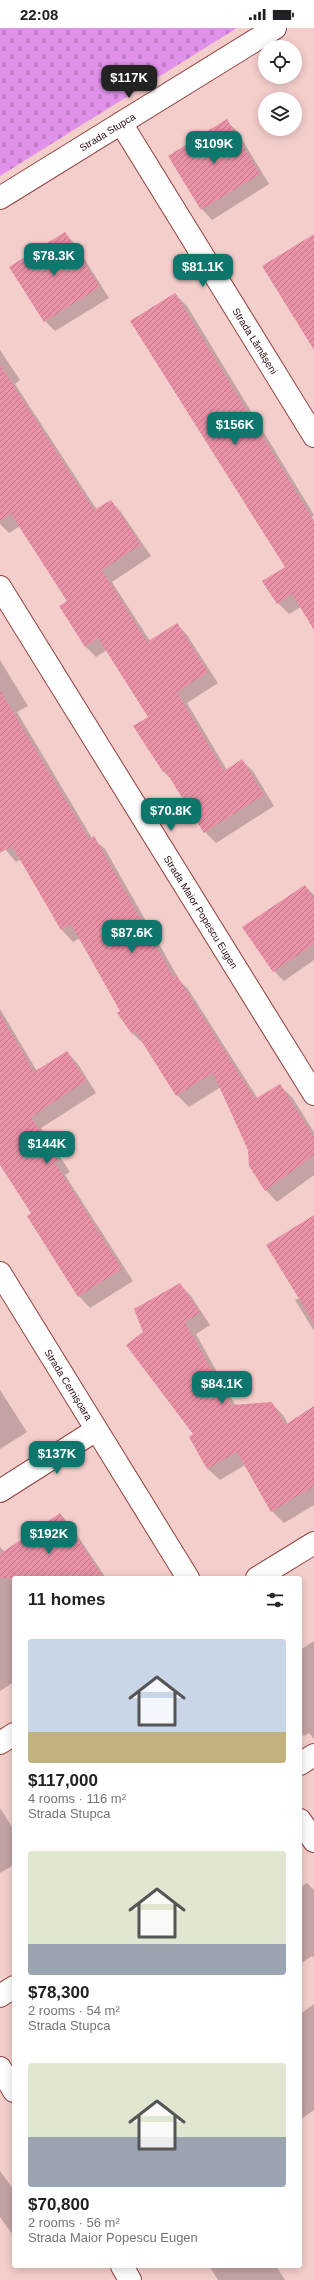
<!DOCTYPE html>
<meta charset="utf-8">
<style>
:root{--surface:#fff;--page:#f2f2f2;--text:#202124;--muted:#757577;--accent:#0f766e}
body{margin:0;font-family:Helvetica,sans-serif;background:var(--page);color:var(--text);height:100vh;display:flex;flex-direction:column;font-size:15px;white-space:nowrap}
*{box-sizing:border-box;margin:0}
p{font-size:13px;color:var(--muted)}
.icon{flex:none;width:22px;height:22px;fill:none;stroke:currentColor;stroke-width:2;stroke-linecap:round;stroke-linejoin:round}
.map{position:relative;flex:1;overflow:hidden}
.drawer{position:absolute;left:12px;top:1548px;width:290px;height:692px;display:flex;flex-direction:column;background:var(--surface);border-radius:4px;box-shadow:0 2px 10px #0003}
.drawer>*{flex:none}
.fabs{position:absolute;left:258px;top:12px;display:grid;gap:8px}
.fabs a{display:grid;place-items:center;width:44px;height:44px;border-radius:50%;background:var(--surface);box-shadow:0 2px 10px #0003;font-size:20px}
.price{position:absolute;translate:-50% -34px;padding:0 9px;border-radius:8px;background:var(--accent);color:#fff;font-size:13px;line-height:26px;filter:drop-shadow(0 1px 2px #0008)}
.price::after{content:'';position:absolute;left:50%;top:24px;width:12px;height:9px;margin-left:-6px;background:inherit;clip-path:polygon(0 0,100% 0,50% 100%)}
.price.active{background:#222;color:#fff}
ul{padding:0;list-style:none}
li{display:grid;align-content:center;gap:8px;height:212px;padding:0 16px}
li span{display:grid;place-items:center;height:124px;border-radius:4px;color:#555}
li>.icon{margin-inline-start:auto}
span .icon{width:72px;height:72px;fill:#fffc;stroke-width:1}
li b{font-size:17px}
h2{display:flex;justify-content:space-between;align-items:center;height:48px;padding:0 16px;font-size:17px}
.status{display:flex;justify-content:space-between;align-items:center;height:28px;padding:0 20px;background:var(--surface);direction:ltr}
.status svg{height:11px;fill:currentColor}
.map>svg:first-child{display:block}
.cemetery{fill:url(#cemetery-stones)}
.shadow{fill:#0003}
.building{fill:url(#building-hatch)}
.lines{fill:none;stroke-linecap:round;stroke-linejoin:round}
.minor-casing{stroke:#90413f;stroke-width:24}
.tertiary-casing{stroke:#90413f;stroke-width:24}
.minor{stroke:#fff;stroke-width:22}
.tertiary{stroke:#fff;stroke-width:22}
.labels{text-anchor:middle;stroke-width:3;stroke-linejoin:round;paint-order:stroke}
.street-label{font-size:10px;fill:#2c0c0c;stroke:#f3e0de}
</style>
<div class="status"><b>22:08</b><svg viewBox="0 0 49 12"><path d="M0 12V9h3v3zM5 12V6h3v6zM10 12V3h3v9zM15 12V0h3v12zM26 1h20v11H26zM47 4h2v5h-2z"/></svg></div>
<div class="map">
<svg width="314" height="2252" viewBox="0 0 314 2252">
<defs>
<pattern id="cemetery-stones" width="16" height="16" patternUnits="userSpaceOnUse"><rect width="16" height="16" fill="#e091e9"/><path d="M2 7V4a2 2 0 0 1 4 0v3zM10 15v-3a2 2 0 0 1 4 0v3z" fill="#c07cc7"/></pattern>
<pattern id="building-hatch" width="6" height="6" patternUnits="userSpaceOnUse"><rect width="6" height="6" fill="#e891a7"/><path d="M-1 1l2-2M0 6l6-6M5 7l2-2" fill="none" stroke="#bc7586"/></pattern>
</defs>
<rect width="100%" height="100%" fill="#f4cecb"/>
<path class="cemetery" d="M0,0H237L0,148Z"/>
<path class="shadow" d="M226,93L237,103L269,156L212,192L202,181L169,128Z
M65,205L75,216L109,270L55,303L45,293Z
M175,266L187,278L314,487L307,494L314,505V597L301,579L289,586L278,575L286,539Z
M0,322L20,352L15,356L97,482L111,473L121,484L151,528L112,554L150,613L177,596L187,607L218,655L187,675L227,742L242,733L253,743L274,778L216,815L205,804L174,754L163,743L149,689L107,622L96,629L85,618L69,573L20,498L9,505L0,496Z
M0,632L28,678L17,684L92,810L105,821L180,953L188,961L258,1071L280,1058L292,1069L314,1104V1147L277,1174L266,1162L221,1059L189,1079L177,1067L145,1017L133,1006L118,985L122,983L80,910L73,914L62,902L21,831L16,834L0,815Z
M305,858L314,867V932L284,953L274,943Z
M0,981L37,1043L67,1024L78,1036L96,1065L41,1100L70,1144L65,1147L133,1253L90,1280L79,1268L28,1188L32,1185L0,1135Z
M314,1188V1303L295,1272L300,1270Z
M180,1257L191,1268L210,1297L196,1306L236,1378L271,1375L283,1387L288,1396L314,1379V1477L284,1495L272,1483L245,1437L220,1452L208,1441L190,1409L194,1407L145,1304Z
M0,1362L27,1404L0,1421Z
M60,1486L71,1498L106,1550H14V1654L0,1663V1519L5,1524Z
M314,1613V1711L309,1705L304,1708L300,1704V1622Z
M0,1780L14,1802V1837L0,1845Z
M300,1854L302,1858L307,1855L314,1862V1930L312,1928L300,1936Z
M314,1976V2082L300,2092V1986Z
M0,2143L14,2162V2209L0,2189Z
M209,2238H276L285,2252H218Z"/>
<path class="building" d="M227,91L260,146L201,182L168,128Z
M65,204L100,259L44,294L9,239Z
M314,206V322L262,238Z
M175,265L314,493V602L292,566L277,576L262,553L285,539L130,293Z
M0,337L94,482L111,472L141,517L102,542L147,614L177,595L208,644L177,664L224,743L242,731L264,767L204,805L165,742L163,744L133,698L148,689L98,610L85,619L59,578L67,573L11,486L0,493Z
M0,662L89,811L94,808L174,950L177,948L255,1071L280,1056L314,1109V1127L265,1163L249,1138L248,1122L213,1045L176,1068L136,1004L132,1006L117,985L120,983L71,896L61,902L12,818L0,825Z
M305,857L314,870V916L273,944L242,899Z
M0,986L34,1044L67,1023L86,1053L31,1089L59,1133L55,1135L122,1241L78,1269L27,1188L31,1185L0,1137Z
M314,1187V1295L266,1217Z
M180,1255L200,1285L185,1294L231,1377L272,1374L285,1397L314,1378V1458L271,1484L237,1424L207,1441L189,1409L193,1406L126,1317L143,1304L134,1281Z
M60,1485L104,1550H0V1526Z"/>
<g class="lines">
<g class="minor-casing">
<g id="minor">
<path id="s1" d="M121,95L314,408"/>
<path id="s2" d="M0,170L275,0"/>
<path id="s3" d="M0,559L314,1066"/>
<path d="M0,1463L96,1402"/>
<path d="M257,1550L314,1515"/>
<path d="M0,1715L14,1706"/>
<path d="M300,1736L314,1727"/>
<path d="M0,1968L14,1959"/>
</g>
</g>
<g class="tertiary-casing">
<g id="tertiary">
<path id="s4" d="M0,1245L188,1550"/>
<path d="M300,1792L314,1813"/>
<path d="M0,2040L14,2063"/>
<path d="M122,2238L130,2252"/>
</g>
</g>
<use href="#minor" class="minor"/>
<use href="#tertiary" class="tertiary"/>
</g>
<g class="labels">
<g class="street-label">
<text dy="4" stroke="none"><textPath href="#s2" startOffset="126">Strada Stupca</textPath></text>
<text dy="4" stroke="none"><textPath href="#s1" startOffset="256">Strada Lămășeni</textPath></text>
<text dy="4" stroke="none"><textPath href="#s3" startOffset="382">Strada Maior Popescu Eugen</textPath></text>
<text dy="4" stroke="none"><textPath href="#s4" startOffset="131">Strada Cernișoara</textPath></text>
</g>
</g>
</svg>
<div class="fabs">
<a><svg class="icon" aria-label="locate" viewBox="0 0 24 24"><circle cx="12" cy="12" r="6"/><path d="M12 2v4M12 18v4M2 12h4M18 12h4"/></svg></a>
<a><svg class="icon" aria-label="layers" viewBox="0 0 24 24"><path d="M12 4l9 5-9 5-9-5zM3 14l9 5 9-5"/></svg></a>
</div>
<b class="price active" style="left:129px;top:71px">$117K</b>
<b class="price" style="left:214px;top:137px">$109K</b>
<b class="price" style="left:54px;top:249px">$78.3K</b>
<b class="price" style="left:203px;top:260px">$81.1K</b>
<b class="price" style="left:235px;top:418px">$156K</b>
<b class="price" style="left:171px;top:804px">$70.8K</b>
<b class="price" style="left:132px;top:926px">$87.6K</b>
<b class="price" style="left:47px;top:1137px">$144K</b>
<b class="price" style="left:222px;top:1377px">$84.1K</b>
<b class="price" style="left:57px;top:1447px">$137K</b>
<b class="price" style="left:49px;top:1527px">$192K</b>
<section class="drawer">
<h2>11 homes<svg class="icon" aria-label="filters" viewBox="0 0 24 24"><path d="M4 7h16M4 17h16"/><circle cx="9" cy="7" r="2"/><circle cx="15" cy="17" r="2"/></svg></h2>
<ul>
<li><span style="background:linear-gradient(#c9d6e8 75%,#c2b280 0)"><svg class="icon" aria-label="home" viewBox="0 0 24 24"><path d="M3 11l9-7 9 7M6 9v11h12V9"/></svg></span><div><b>$117,000</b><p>4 rooms · 116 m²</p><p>Strada Stupca</p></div></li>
<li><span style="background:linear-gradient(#dfe7d0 75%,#9aa5b1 0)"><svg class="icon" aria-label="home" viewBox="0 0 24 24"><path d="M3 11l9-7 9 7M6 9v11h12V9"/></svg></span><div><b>$78,300</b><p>2 rooms · 54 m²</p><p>Strada Stupca</p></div></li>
<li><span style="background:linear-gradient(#dfe7d0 60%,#9aa5b1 0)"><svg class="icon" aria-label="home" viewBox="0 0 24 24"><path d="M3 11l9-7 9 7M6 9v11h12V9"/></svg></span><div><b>$70,800</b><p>2 rooms · 56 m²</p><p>Strada Maior Popescu Eugen</p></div></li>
</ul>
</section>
</div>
